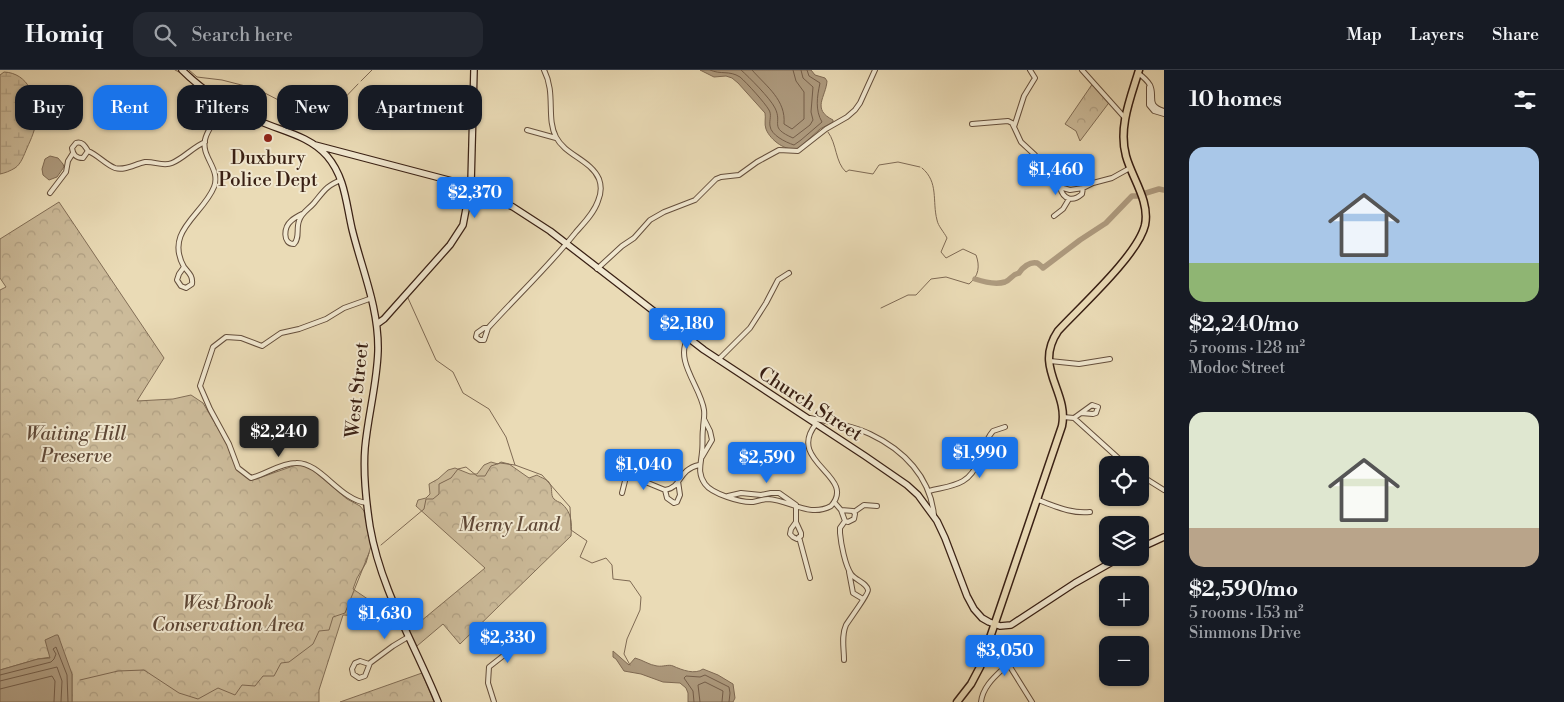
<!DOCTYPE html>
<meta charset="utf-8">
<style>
:root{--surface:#171b24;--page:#242831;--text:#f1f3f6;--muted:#9ea1a6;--line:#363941;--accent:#1a73e8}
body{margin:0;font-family:"Libre Bodoni",serif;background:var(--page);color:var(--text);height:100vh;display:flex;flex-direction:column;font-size:19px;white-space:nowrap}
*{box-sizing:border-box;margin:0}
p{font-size:16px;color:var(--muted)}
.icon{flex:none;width:28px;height:28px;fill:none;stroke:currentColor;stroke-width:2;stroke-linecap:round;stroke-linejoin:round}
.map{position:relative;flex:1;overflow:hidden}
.side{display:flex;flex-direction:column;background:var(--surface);width:400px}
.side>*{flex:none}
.top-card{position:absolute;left:15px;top:15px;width:475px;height:45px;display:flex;gap:10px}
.tools{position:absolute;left:1099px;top:386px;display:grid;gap:10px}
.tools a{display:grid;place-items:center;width:50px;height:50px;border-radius:10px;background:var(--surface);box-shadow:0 1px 4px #0004;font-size:25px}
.price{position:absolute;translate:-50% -42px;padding:0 11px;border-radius:5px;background:var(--accent);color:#fff;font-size:16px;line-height:32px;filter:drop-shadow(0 1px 2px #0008)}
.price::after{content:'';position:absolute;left:50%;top:30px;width:15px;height:11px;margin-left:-8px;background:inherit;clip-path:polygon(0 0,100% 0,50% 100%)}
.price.selected{background:#222;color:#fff}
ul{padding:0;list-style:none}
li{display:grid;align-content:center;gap:10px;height:265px;padding:0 25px}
li span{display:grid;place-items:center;height:155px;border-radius:15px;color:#555}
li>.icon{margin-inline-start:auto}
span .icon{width:90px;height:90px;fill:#fffc;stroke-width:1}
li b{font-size:21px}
h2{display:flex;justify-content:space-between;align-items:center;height:60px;padding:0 25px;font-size:21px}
.tag{padding:0 18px;border-radius:15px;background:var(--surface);box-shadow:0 1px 4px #0004;font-size:18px;line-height:45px}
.tag.selected{background:var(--accent);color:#fff}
header{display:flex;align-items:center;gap:30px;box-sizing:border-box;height:70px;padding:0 25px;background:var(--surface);border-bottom:1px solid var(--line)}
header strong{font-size:24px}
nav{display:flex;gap:28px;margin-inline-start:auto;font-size:18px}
.search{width:350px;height:45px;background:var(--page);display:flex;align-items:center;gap:12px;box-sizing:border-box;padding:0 18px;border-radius:15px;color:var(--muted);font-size:19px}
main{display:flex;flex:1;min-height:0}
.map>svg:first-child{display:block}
.wetland{fill:url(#wetland-marsh);stroke:#826e57}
.park{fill:url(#park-crowns);stroke:#826e57}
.water{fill:#ae9b7f;stroke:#7f6a54}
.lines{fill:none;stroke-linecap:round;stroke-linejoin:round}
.shore{stroke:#745e4a;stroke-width:1}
.stream{stroke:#7f6a54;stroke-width:1}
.river{stroke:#ae9b7f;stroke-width:5.5}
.street-casing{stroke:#654f3c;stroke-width:6}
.secondary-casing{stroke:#392014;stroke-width:8}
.primary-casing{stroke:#392014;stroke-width:9}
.street{stroke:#f1e8d0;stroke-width:4}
.secondary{stroke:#f1e8d0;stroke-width:5.5}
.primary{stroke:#eadbb6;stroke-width:6}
.poi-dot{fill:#8f2418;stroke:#f1e8d0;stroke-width:2}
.labels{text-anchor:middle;stroke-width:4;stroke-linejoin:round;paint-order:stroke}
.poi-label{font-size:19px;fill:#392014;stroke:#f1e8d0}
.street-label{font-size:19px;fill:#392014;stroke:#f1e8d0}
.park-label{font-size:19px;font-style:italic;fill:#5e4736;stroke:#f1e8d0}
</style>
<header>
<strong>Homiq</strong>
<div class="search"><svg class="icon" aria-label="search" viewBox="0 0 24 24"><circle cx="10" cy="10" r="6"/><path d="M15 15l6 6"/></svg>Search here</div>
<nav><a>Map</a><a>Layers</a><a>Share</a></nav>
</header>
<main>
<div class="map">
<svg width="1164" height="632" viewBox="0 0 1164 632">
<defs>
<pattern id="wetland-marsh" width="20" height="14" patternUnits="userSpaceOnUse" patternTransform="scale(1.25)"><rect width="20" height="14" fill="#ccbb9a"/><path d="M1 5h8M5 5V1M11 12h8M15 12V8" fill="none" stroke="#b0a084"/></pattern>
<pattern id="park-crowns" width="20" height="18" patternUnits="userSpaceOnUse" patternTransform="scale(1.25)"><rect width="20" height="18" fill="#ccbb9a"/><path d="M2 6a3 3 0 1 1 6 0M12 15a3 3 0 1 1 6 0" fill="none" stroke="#b0a084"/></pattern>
</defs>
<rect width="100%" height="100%" fill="#eadbb6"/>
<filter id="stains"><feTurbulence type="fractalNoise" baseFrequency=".004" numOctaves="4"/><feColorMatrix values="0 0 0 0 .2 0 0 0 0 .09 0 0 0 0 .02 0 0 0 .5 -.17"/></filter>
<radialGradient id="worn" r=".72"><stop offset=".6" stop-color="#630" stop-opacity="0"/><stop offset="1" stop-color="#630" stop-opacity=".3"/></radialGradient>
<path class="wetland" d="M4,2C28,3 37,27 36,48C36,59 31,69 27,78C24,85 21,94 15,98C10,101 5,103 0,104V5Z"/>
<path class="park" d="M1093,13L1111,30L1080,71L1076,61L1065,54Z
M59,132L164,288L137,331L173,329L191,325L203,333L226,372L235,395L243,402L259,408L299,394L310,398L347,429L360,436L364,441L371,476L366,493L357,508L353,519L394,547L343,545L319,620V632H72V604L51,587L38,589L0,600V220L6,217L0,208V169Z
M491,392L498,394L501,392L509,394L529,408L537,405C541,408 548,409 550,414C553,418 550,425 554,429C556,431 559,432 561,433C572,442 572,453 571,466L460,574L443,554L417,576L409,561L485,498L416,436L418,430L426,428L430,424L429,414L438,409L448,400L455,398L470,404H477L484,395Z
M422,603L434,632H340Z"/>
<path class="water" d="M700,0H811L815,5L825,8L827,11C826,27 811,39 833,50V52L820,59L799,78C787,83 770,70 766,59C764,54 766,48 765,43L738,13L732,8L726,6L714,7Z
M50,86L58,88L63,94L64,97L57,107L49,110L43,105L42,99L45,89Z
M56,565H58L72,604V632H0V600L38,589L50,588L45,570Z
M613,581L629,595L635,588C643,590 649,595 657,596C663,597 669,594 673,596C682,600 695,605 703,599L718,605L733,614L735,628L733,632H688V623L686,618L680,613L663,612L641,604L624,601L616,589L613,587Z"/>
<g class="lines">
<path class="shore" d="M710,0C721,5 729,0 740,7C747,13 765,33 769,40C772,45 769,50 770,56C771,65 785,72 794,75L801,70L822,52C815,40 817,27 820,13L809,6L807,0
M741,0C749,7 770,28 775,38C783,54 768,57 793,68L810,55L813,50L811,42L813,17L803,8L801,0
M752,0C767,17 786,30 784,54L792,59L804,49V22L796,11L793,0
M0,605L51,592L54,589L56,584L53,579L56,577L67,605L68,632
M0,611L57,597L62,611L61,632
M0,619L52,606L55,611L54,632
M694,632L693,621L684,608L686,606L700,607L705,605L729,617L730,623L729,632
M700,632L698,615L705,612L723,621L722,632"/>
<path class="stream" d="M175,0L179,2
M189,0L197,7L222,10L257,19L294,38L312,36H337L358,14
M361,11L372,0
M828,62C837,74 835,92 846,102L849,100L873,104L879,95L898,92L920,97
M408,228L436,290L453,302L463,323L489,339L506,367L515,395
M881,238L908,225H916L931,209L946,207L969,214C979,206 980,196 976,185L963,179L946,188L941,182L947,168C944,162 938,156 937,150C932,131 939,112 922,98
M381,475L424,439L426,429H433L439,424V414L451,408L458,399L466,397L477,406H485L491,396L500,393L515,395L542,405L570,437L571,460L587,471L580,487L592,493L606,488L612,495L613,509L630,511L641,527L640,540L627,569L624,584L630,595
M80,610L118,601L144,600L179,623L198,629L218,618L235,625L242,615L255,616L263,606H274L281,593L289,592L313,574L319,561L329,560L333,547L345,543L369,483"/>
<path class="river" d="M1146,123L1159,119L1164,120
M975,209C984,212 995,215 1005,212C1011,210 1012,204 1019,203C1022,198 1030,191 1037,193C1039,194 1041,196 1043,198L1080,170L1106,153L1132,126H1140"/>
<g class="street-casing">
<path id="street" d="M1082,0L1125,48
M1138,3C1142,6 1147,10 1150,15C1156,27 1145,35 1164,41
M1149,17V35L1154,41L1164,44
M972,54L1008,51L1012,53L1014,57L1024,26L1035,8L1030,0
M1014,57L1021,72L1035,85L1049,109L1063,118L1070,120L1083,118L1093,113L1112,108L1130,98
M527,60L556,68
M88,81C85,76 82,71 76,73L72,78C73,85 76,88 83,88L88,81C98,85 106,95 115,98C125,101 135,94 145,92C154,91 163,97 172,93C184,88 193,77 205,72
M1060,117C1063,130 1073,132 1082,124L1083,118
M50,123L66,102L68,91L73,83
M302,144C298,146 294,148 291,151C284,157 282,174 294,174C300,168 296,159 299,151C301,143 309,139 314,133C324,121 326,116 341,110
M1054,146L1063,139L1069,129
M184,197C189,203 193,206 192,214L186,218L181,216L177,210L179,204L184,197C164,161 203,145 214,117C221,99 201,87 205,70C207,59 220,43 226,34
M597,199L622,176L634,168L650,150L664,142L695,130L716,109L721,107L739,105L757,92L779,80L798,81L826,59L847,47L855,40L860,33L875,0
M484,258H488L484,270H480L476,267L477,263Z
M488,258C517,226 549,196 576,162C584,153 594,143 598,131C601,124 602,117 599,109C591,90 565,85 556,67C546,48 556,23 544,0
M688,268C674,291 701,317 704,340C705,347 703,352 703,359C702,366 703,374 702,382C701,394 697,403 705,414C712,424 742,433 753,432C758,431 764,429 768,429C790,430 809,448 831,436C858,406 785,392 816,354
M718,290L750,258L766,233L778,210L789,203
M1050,291L1079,294L1110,289
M1063,347L1074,348L1126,395
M810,348C830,352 851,355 870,364C904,380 930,407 934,445
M1074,348L1092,335L1098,337L1096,343L1093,344L1081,343
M702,387L712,370L710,361L704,349
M1140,405L1164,420
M665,420C683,417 677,400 699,395
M665,420L667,428L674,433L677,432L680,425L678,411
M929,421C953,415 969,416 979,390C983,381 985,373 990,365L993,361L1005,357
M622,423L626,407L633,404L648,413L665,420
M728,426L741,423L761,425L771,423H779L796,435
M1038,430C1055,436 1071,444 1090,442
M834,432L841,440L845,451L848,452L854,449L855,444L853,441L841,440
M367,433C339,430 321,392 296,393C281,393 266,404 251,408L238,398L229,374L210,339L200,316L213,277L226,267L241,268L262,276L281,263L299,259L326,249L344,238L372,228
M796,437V452
M854,442L864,435L877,436
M796,452L801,463V466L797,469L793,467L790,464L791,459Z
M799,467L810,508
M849,502L853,523L863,529
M990,572L1002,584L1032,632
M844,590C844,578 841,566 846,555C849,550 869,523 868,520C867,513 855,510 851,504C845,495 841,474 840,463V458L845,451
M369,594L360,591L355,593L352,599L353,604L359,608L365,606L370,593L393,576L408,567
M494,632L488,613L489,597L503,586L527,558
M981,632C983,615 997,605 1008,594"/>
</g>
<g class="secondary-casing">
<path id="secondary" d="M182,0C203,21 230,38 257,50C280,61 309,65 327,86C345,107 346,133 352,159C362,200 379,238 378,281C377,314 368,345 365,378C363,404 366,431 370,457C381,520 414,573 438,632
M315,75L471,116L513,137L550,161L704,280L865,386L907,415L918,425L937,451L945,468L967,526L974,539L982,548L989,552L1000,556L1011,555L1075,513L1119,488
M377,254L384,249L450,175L463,155L471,113L474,0
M1140,478L1164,467"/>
</g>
<g class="primary-casing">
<path id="primary" d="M957,632L971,614L980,597L1062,356C1069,321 1033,298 1058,261C1080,237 1138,185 1145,155C1150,131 1132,108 1126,86C1118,57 1131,27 1139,0"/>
</g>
<use href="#street" class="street"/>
<use href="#secondary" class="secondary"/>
<use href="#primary" class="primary"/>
</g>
<circle class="poi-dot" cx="268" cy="68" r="5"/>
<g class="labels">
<g class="poi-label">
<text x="268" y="94">Duxbury<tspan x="268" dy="22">Police Dept</tspan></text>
</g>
<g class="street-label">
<text transform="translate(356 320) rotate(-84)" y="7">West Street</text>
<text transform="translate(811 333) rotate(33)" y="7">Church Street</text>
</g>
<g class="park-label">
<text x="76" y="370">Waiting Hill<tspan x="76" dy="22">Preserve</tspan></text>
<text x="509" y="461">Merny Land</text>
<text x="228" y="539">West Brook<tspan x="228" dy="22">Conservation Area</tspan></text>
</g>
</g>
<rect width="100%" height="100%" filter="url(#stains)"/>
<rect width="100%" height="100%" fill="url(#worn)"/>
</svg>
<div class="tools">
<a><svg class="icon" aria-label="locate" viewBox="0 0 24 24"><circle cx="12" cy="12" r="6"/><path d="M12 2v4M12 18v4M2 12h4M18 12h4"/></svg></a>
<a><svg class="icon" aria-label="layers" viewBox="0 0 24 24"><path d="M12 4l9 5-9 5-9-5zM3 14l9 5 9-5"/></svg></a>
<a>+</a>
<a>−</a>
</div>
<b class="price" style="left:1056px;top:126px">$1,460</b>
<b class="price" style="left:475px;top:149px">$2,370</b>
<b class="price" style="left:687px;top:280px">$2,180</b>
<b class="price selected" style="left:279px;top:388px">$2,240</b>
<b class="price" style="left:980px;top:409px">$1,990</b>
<b class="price" style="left:767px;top:414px">$2,590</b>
<b class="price" style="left:644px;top:421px">$1,040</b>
<b class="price" style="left:385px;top:570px">$1,630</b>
<b class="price" style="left:508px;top:594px">$2,330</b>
<b class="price" style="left:1005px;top:607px">$3,050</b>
<div class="top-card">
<a class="tag">Buy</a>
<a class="tag selected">Rent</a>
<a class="tag">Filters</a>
<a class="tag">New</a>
<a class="tag">Apartment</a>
</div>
</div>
<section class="side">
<h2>10 homes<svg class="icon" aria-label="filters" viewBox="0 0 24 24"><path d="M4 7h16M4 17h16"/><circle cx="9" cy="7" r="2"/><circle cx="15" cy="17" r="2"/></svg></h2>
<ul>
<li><span style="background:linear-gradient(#a9c7e8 75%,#8fb573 0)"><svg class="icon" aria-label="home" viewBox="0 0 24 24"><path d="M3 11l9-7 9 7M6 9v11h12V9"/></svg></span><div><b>$2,240/mo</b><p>5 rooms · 128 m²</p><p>Modoc Street</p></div></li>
<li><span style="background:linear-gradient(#dfe7d0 75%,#b9a48a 0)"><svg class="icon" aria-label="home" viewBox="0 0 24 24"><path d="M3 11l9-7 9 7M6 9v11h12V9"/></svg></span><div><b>$2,590/mo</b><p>5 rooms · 153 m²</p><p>Simmons Drive</p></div></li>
</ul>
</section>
</main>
